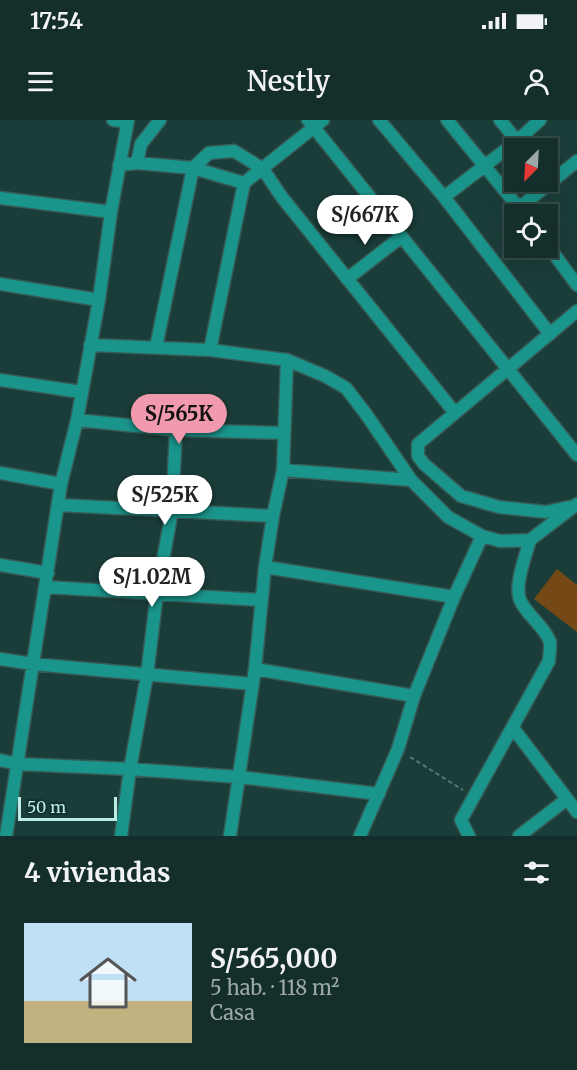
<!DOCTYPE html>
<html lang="es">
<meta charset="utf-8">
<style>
:root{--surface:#142e2b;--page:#1d3633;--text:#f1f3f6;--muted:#9da8a9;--line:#334a47;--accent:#f29aad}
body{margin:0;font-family:Merriweather,serif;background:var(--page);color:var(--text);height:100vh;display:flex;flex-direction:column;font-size:22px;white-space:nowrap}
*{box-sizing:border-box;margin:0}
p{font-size:20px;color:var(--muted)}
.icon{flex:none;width:33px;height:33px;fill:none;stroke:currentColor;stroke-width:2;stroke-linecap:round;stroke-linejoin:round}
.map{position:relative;height:716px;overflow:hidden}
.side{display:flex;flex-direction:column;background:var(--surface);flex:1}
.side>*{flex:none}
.needle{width:39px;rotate:204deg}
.controls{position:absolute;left:504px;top:18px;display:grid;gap:12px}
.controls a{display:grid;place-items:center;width:54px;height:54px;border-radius:0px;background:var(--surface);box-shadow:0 6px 24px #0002,0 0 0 2px var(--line);font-size:30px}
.scale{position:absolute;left:18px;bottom:15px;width:99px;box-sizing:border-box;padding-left:6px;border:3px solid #bcece5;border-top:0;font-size:16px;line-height:21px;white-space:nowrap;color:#bcece5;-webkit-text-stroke:4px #10322f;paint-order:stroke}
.price{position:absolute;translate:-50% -51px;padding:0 14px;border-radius:21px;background:#fff;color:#222;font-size:20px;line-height:39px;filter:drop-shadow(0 2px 3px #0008)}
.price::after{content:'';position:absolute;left:50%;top:36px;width:18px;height:14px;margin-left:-9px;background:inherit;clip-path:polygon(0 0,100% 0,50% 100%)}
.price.on{background:var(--accent);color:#111}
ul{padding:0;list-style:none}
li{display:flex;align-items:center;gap:18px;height:150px;padding:0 24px}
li+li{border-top:2px solid var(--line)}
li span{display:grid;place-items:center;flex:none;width:168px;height:120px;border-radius:0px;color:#555}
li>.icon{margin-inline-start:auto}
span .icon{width:72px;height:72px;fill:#fffc;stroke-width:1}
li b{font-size:26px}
h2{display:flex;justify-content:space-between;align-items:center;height:72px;padding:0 24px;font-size:26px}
.status{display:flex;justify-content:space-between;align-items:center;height:42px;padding:0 30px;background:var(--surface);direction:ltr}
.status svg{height:16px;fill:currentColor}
header{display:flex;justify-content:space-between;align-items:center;height:78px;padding:0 24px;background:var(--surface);font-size:27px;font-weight:600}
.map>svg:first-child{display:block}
.green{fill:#754915}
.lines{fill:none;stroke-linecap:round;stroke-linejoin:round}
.street-casing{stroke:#355b57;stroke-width:15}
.path{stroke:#507772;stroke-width:2;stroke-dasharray:4.5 3;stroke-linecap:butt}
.street{stroke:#1a958b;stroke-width:12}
</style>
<div class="status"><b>17:54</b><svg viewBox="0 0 49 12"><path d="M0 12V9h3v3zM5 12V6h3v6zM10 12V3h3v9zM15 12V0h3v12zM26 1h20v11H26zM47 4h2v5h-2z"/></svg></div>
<header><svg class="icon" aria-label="menu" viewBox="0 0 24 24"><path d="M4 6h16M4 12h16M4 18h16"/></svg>Nestly<svg class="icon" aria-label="person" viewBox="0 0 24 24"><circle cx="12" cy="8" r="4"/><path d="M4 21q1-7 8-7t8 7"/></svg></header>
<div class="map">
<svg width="577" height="716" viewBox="0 0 577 716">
<rect width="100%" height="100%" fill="#1b3d39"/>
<path class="green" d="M557,449L577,465V512L534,479Z"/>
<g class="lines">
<g class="street-casing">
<path id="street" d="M113,0L127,2
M308,0L577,335
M379,0L444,77L550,214
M447,0L524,94
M500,0L517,21
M137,43L141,24L160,0
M119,45L137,43L193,48L209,33L234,31L263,49L281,76L455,293
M244,63L323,0
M444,77L517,21L540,0
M0,78L111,92
M519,88L577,41
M548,126L577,165
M347,159L401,117
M0,164L99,180
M90,225L210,230L287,240L325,256L346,268L366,294L411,360L448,397L482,416L500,421L530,420L577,384
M156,227L193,48L244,63L210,230
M0,260L81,272
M77,300L176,310L284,313
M283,350L411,360
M0,353L61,364
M59,385L273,396
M569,387L546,392L499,387L461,376L424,344L418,336V324L577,191
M0,445L48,453
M265,447L454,477
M46,467L261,480
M0,539L33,544L253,564
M255,549L414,576
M513,608L577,692
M0,640L18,644L130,649L239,657L379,674
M6,716L61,364L77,300L99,180L111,92L128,0
M121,716L130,649L147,555L157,473L172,391L176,310
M230,716L255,549L265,447L273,396L283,350L287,240
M360,716L398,629L414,576L454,477L482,416
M469,716L461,700L549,541C549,535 551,527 550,522C544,505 527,496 520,480C514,465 526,435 530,420
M519,716L567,679"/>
</g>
<path class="path" d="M410,637L463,670"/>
<use href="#street" class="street"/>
</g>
</svg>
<div class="controls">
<a><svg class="needle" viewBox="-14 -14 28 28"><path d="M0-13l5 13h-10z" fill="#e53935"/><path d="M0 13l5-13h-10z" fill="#9da8a9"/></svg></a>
<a><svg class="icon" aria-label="locate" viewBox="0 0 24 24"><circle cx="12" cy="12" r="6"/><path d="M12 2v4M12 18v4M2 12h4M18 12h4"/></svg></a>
</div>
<div class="scale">50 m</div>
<b class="price" style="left:365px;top:126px">S/667K</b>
<b class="price on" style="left:179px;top:325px">S/565K</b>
<b class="price" style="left:165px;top:406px">S/525K</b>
<b class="price" style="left:152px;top:488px">S/1.02M</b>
</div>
<section class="side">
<h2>4 viviendas<svg class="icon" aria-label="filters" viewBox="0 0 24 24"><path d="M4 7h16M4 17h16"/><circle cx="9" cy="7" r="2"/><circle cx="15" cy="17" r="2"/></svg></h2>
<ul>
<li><span style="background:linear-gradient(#bfe0f5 65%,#c2b280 0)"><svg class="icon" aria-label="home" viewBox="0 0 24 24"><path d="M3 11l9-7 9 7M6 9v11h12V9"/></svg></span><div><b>S/565,000</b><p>5 hab. · 118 m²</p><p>Casa</p></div></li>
</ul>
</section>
